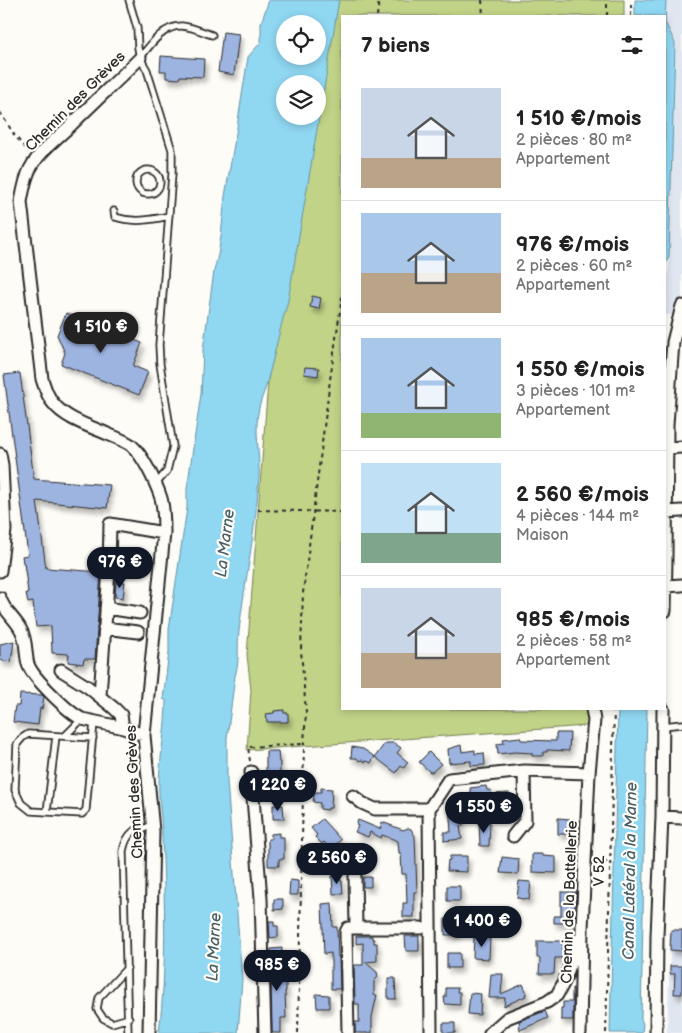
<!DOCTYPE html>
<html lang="fr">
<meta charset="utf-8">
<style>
:root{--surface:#fff;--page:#f2f2f2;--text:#222;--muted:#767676;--line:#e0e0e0;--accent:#111827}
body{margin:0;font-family:"Balsamiq Sans",sans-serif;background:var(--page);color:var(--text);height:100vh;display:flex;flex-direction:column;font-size:19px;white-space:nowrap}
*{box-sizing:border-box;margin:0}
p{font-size:16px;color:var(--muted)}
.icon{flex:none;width:28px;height:28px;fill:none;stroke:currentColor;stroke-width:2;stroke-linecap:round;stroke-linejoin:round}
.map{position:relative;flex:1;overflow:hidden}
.details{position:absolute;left:341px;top:15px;width:325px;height:695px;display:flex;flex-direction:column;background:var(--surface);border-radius:0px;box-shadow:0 2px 8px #0003}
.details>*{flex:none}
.buttons{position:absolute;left:276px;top:15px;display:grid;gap:10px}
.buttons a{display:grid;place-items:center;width:50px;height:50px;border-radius:50%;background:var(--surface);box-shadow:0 2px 8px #0003;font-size:25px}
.price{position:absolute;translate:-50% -42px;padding:0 11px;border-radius:18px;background:var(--accent);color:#fff;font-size:16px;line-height:32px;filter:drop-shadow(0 1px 2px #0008)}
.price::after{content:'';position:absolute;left:50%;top:30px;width:15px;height:11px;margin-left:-8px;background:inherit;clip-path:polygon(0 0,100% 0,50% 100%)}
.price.active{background:#222;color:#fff}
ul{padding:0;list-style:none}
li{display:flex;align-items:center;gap:15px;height:125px;padding:0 20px}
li+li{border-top:1px solid var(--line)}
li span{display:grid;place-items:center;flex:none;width:140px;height:100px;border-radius:0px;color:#555}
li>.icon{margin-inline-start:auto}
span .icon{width:60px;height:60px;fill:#fffc;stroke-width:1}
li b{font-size:21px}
h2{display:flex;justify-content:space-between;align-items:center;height:60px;padding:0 20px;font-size:21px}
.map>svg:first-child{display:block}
.built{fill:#e0e6f0}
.green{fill:#c1d387;stroke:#767f59}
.water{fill:#90d7f2;stroke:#6892a2;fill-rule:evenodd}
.building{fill:#9db3e0;stroke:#2b2b2b;filter:url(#shadow)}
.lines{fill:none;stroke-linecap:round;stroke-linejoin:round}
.service-casing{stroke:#2b2b2b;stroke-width:9}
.minor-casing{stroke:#2b2b2b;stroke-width:15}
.path{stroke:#2b2b2b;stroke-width:2;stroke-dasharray:4 4;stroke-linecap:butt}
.service{stroke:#fdfcf7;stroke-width:5.5}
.minor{stroke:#fdfcf7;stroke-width:11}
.labels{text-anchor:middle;stroke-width:4.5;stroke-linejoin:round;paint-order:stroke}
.street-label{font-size:15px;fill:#2b2b2b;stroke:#fdfcf7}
.water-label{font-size:16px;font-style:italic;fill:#495f67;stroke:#fdfcf7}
</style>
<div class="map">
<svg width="682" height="1033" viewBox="0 0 682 1033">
<defs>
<filter id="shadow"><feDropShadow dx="3" dy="5" stdDeviation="2.5" flood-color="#0004"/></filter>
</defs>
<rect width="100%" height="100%" fill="#fdfcf7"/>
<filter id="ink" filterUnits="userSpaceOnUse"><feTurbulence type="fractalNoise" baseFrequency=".02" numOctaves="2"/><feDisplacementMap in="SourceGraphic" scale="10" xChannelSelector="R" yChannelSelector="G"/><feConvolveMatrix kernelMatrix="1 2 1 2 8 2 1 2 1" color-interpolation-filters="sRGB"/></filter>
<g filter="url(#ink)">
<path class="built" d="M666,0H682V314L665,315L669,257L675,43L665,22Z
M671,929L682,930V1033H667Z"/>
<path class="green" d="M334,0H624V16H342V709H599V735L586,726L247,750L251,690L247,655L270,356L318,116Z"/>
<path class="water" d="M269,0H339L288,301C280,327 275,353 268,379C266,389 261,398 259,408C254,430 260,454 259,476C256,529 245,580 239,631C237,647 240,661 235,676L227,738V781L242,980L238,1033H159C167,969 165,900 162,836C162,818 158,800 159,783C160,755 166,728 166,700L163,699L169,652V629L187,508V489L201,394L203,350L214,271L218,255L221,236L225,196L237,127L248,57L261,42V23ZM285,24H318V56H285ZM285,84H318V116H285Z
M635,0H666L665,22L675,43L669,257L665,265V16H635Z
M618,709H647L641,1019L643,1024L642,1033H610Z"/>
<path class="building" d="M223,32L239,34L234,75L218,72Z
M161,56L204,59L203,77L180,76L179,79L166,78V71H160Z
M312,296L321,298L319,309L310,307Z
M66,313L142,343L133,366L148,372L139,395L61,364L65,353L57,335Z
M305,367L319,368L318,376L304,374Z
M20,373L34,479L110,485L107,508L37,501L46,568L101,572L95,659H84L83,664L68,662L69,654L52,653L51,626L36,627L33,602L28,603L26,593L28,592L24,563H23L22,556L28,555L4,375Z
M116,581L125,582L123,598L115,597Z
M14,641L11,662L0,660V644Z
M20,694L42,695L44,697L42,709L40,708L38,725L13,722L15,706H19Z
M284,710V713H288V722H267L266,714L274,713V711Z
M556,733H570L569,751L547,750V752H543V756H532V753L515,752L498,754L497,744L504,743L503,739L520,737L521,740L556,741Z
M385,743H394L401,748L397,753L408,762L404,768L401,766L396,773L375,757Z
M461,745L462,752L475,750V754L484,753L485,765L471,766V761L449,763L448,749Z
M352,747L363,749L375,757L371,763L367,761L366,762L362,760L359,761L357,758H351Z
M266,751H278L279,762H280V788H277V793H268V790H266Z
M429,752L441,764L432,772H430L419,762Z
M486,786L487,790H491L492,798L472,801L470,788Z
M321,788L332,789L331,808H328V810L320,809V803L313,802L314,792H321Z
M509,793L511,809L495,811L493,794Z
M452,797H461L463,826H460L462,839L444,841V832H451L449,805H452Z
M273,805H283L284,819H273Z
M558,818L570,819V834H558Z
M322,819L341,840L330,849L324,842L322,844L315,837L317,835L311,828Z
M358,820L380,829L382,822L403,830L408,828L411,829L415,836L417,892H414V917H403V903H407L406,874H402L401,853H399L398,841L382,835L381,838L370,832L368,837L355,832L358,826L356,825Z
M479,822H490L489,846H480Z
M279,833V837H284V859H279V866H268V839H271V834Z
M532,854H543V856L556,857V873L532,872Z
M450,856H467V872L447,871L448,860H450Z
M502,857L519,859L518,874L500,873Z
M332,876H340L341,881H342L343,894H333Z
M363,877H371V887H363Z
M290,880L298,881V895H289Z
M519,881L531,882L529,900L517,898Z
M447,886H460V901H447Z
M561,892H576L574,923H554V916H561Z
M274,899H283V909L274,910Z
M332,903L333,927H337L338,957H339L340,989H331V953L324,954L322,904Z
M445,919H457V935H445Z
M269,921H274V926H278V937L270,938Z
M671,930H682V951L670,950Z
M356,936H372V939H374V943H377V961L365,962L377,972L378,977L374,981V995H377L372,1017V1033H355V1022H359V1004H355L354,965H363V943L356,944Z
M405,936H419V951H406Z
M474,937L490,938L489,959L473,958Z
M537,941H562V945H563L562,958H555L554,974H539L540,958H537Z
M282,948V961H279V984L286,983V991H285L286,1018H281V1033H272L271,969V949Z
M447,953H460V968H447Z
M670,966H682V994H674L675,974H670Z
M491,974H503L501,994L523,984L527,993L525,994L526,996L504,1006L505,998H489Z
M388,978H395L396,999H388Z
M446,988H458L457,992H460V1005L445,1004L444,997H446Z
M572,988H573V1020H561V1008H563V1002H572Z
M470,993L481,994L480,1015L468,1014Z
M316,994L329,995V1008H317Z
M545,1011L548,1018L520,1030L519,1021Z
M443,1023H455V1033H443Z"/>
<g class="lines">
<g class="service-casing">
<path id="service" d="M129,0L137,28L138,48L140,58L147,70L172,150V174L159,345L160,364L173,446L167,471L155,485
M140,58C150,45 164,25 182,26C193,27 203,32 212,35
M136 182a12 12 0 1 1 24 0a12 12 0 1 1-24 0Z
M114,211L115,217C134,223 150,220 169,216
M663,726L682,724
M65,736L82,719
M93,738L28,734L22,738L17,744L15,790L21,803L31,811L82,814L86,810L94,722
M47,812L56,736
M127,968L99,998L97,1009L103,1018L112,1023L129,1018
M128,1033L123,851C127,832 134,828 153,827"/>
</g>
<g class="minor-casing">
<path id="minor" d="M140,58C117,81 93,103 70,126C56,139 39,152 30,169C25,179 23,191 21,202L42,379C45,388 47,396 53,403C65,419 92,427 110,435C117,438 125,441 131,445C143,455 156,483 161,498C164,509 164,521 164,533L144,735L153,831L149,1033
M667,448L682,447
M0,454L2,465L5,530L0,571
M666,512L682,511
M666,586L682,585
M0,598C5,613 15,618 21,630C27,640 25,653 28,664C32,677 69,713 82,719L120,727L144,735
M106,608L140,613
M665,611L666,559L667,425L673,342L682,306
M104,628L138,632
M61,670L88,687L115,709L121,715L122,721L120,727
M100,695L109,570L110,524L164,533
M251,772L261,899L265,1033
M353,796L362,803L375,809H429L449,779L524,771L589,773
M429,809L431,1033
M662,817L682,818
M513,836L525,821L524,771
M355,876L356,927
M348,1033L346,932L348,928H421
M490,1033L507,1018L547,1002L557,995L565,980L578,940
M580,1033L582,929L589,773L594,720L592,709
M656,1033L657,936L662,817L663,709"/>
</g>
<path class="path" d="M482,0L483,16
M377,16L379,0
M607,16V0
M631,16V0
M0,112L15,136L29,152
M258,510L342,512
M250,761L248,747L304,744
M595,862H610
M298,1033L304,744L306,712L301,650L303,593L330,380L342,297
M606,1033L614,709"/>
<use href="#service" class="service"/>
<use href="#minor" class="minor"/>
</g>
</g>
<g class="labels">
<g class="street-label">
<text transform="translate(75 101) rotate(-45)" y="5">Chemin des Grèves</text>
<text transform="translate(134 792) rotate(-93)" y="5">Chemin des Grèves</text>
<text transform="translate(599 871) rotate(-89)" y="5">V 52</text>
<text transform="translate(569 902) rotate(-88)" y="5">Chemin de la Battellerie</text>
</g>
<g class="water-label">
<text transform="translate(224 543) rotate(-83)" y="6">La Marne</text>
<text transform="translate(629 871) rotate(-89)" y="6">Canal Latéral à la Marne</text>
<text transform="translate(213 947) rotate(-87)" y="6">La Marne</text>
</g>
</g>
</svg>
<div class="buttons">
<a><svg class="icon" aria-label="locate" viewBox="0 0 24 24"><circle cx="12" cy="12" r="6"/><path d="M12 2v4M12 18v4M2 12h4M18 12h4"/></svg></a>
<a><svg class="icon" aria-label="layers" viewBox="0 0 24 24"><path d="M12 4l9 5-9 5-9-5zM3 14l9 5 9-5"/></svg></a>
</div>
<b class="price active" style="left:101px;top:354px">1 510 €</b>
<b class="price" style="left:120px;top:589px">976 €</b>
<b class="price" style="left:278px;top:812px">1 220 €</b>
<b class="price" style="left:484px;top:834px">1 550 €</b>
<b class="price" style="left:337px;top:885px">2 560 €</b>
<b class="price" style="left:482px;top:948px">1 400 €</b>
<b class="price" style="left:277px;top:992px">985 €</b>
<section class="details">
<h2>7 biens<svg class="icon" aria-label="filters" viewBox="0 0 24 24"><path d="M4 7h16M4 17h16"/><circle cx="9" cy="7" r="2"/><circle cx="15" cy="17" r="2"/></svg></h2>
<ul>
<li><span style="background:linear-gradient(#c9d6e8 70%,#b9a48a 0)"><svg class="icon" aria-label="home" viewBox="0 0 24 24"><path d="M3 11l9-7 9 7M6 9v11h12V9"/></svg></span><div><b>1 510 €/mois</b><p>2 pièces · 80 m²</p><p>Appartement</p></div></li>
<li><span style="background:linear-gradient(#a9c7e8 60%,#b9a48a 0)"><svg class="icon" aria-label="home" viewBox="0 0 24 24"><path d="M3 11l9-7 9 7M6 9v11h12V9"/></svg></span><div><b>976 €/mois</b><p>2 pièces · 60 m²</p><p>Appartement</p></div></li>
<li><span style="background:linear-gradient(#a9c7e8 75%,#8fb573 0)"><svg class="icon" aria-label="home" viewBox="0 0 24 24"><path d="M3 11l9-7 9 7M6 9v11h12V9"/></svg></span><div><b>1 550 €/mois</b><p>3 pièces · 101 m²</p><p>Appartement</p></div></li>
<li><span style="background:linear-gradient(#bfe0f5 70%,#7fa58c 0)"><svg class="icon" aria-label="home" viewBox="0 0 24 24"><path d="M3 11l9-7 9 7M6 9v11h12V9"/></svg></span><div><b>2 560 €/mois</b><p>4 pièces · 144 m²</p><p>Maison</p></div></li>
<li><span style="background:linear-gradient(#c9d6e8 65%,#b9a48a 0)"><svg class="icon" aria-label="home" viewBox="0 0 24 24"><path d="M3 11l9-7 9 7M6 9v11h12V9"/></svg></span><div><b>985 €/mois</b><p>2 pièces · 58 m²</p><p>Appartement</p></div></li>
</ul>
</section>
</div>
